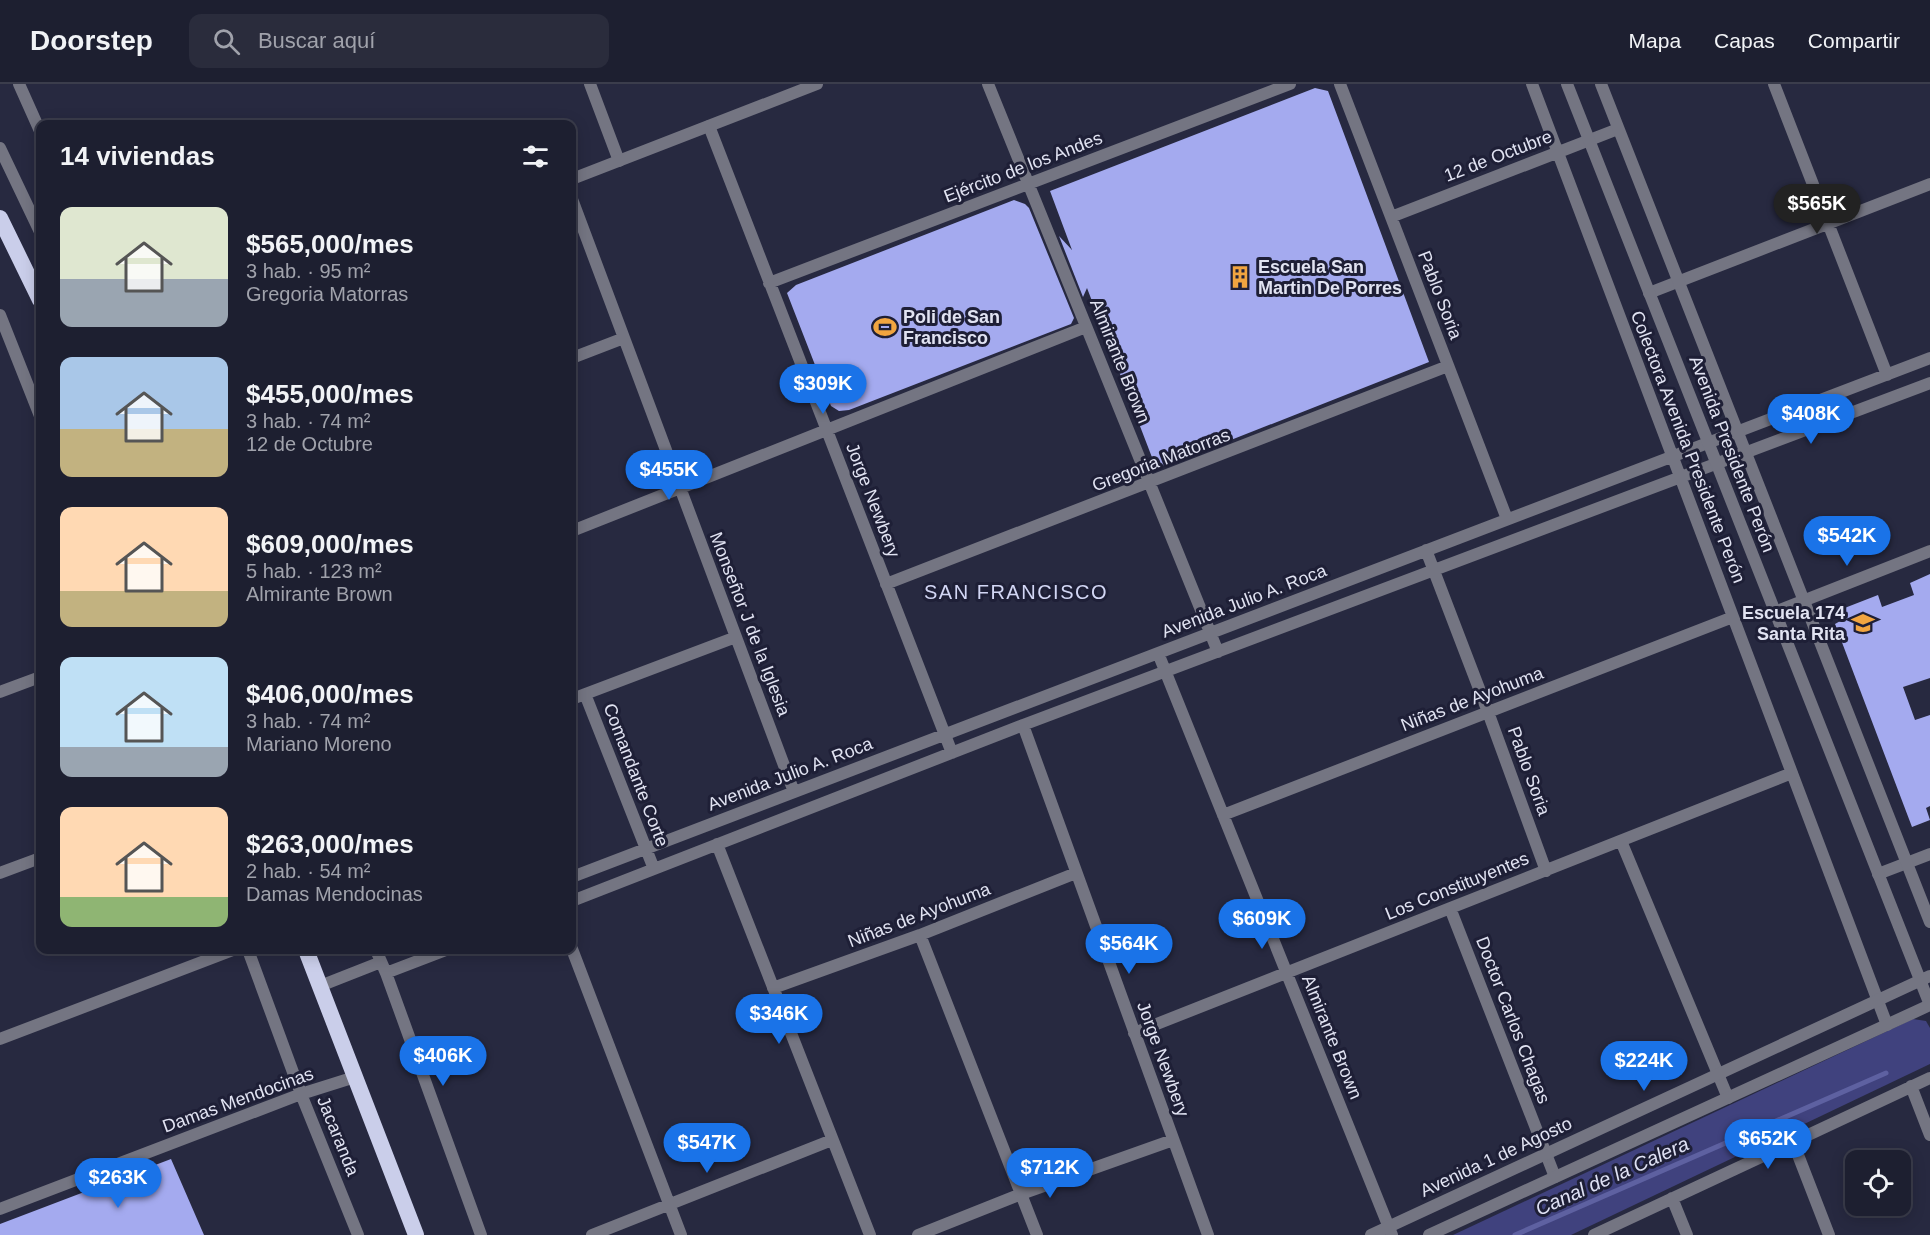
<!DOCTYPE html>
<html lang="es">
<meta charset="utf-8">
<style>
:root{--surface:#1d1f30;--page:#2a2c3c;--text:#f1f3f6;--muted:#a0a2ab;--line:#3b3d4c;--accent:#1a73e8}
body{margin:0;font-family:Arial,sans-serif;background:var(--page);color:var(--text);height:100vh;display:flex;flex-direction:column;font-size:22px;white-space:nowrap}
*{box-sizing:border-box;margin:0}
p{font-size:20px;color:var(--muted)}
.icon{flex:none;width:33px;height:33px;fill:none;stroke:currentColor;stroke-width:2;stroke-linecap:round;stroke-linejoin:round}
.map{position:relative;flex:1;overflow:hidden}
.drawer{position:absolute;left:36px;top:36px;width:540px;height:834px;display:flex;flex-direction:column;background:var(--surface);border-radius:12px;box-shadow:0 3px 15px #0003,0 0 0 2px var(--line)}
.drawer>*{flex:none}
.tools{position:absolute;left:1845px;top:1066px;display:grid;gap:12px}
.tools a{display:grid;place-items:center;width:66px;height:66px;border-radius:12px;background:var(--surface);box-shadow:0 3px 15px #0003,0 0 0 2px var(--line);font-size:30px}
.price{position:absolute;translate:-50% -51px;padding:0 14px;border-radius:21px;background:var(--accent);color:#fff;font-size:20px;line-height:39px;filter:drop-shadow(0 2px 3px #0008)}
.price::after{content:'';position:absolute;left:50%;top:36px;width:18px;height:14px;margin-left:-9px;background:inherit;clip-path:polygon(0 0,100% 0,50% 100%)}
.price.selected{background:#222;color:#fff}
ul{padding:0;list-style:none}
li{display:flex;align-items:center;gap:18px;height:150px;padding:0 24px}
li span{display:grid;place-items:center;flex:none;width:168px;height:120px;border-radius:12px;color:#555}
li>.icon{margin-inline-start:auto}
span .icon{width:72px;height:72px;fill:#fffc;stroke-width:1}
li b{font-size:26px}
h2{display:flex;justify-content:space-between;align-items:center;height:72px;padding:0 24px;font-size:26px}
header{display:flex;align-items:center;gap:36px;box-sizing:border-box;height:84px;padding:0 30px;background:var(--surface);border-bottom:2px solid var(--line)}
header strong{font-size:28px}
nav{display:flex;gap:33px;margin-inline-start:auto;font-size:21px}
.search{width:420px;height:54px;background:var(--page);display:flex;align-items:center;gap:15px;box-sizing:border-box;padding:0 21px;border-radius:12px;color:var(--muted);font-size:22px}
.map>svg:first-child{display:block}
.green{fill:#40427e}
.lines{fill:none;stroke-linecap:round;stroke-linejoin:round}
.stream{stroke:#5e61a1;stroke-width:5}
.building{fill:#a4aaef}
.minor{stroke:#747582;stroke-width:12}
.tertiary{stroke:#747582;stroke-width:12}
.trunk{stroke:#caceea;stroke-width:16}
.labels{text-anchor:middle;stroke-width:6;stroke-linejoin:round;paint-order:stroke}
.street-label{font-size:18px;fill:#e1e3f2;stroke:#1e1f36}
.poi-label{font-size:18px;font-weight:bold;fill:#e1e3f2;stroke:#1e1f36;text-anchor:start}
.neighbourhood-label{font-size:20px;letter-spacing:1.5px;fill:#d2d6f4;stroke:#1e1f36}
.water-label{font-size:20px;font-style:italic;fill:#dfe1f4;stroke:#1e1f36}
</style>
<header>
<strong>Doorstep</strong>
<div class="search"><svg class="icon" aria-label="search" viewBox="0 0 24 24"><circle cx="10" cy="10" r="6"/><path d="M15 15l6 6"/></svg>Buscar aquí</div>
<nav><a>Mapa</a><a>Capas</a><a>Compartir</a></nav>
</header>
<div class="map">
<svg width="1930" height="1151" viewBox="0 0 1930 1151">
<rect width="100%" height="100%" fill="#272940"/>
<path class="green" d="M1913,935L1926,937L1930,944V980L1571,1151H1453Z"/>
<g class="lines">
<path class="stream" d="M1515,1151L1886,989"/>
</g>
<path class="building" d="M1315,4L1328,7L1429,278L1165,382L1153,376L1087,204L1083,213L1059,152L1072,166L1050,107Z
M1014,116L1025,120L1029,124L1074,234L1071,240L849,326L839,327L831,322L787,209L796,201Z
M1930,490V594L1903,603L1915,636L1930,631V722L1926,724L1930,736L1912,743L1835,540L1842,536V525L1878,511L1882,523L1914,511L1910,499Z
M171,1075L204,1151H0V1140Z"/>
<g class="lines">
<path class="minor" d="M19,0L40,47
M590,0L619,77
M988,0L1218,568
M1340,0L1507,435
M1532,0L1887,941
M1774,0L1887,291
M709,42L952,669
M0,64L40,148
M572,115L794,708
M1391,133L1618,45
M769,199L1290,0
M1649,209L1930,100
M0,231L40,332
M572,274L624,254
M572,447L1086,243
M1426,466L1488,628L1546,787
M886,500L1448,282
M1775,528L1930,467
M1158,569L1392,1151
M585,610L654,785
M572,615L736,553
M1023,641L1208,1151
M1223,731L1733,533
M1621,757L1728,1014
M717,760L870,1151
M0,789L40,774
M1878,790L1930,770
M572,793L1930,274
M572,817L1023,641L1930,299
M1450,824L1555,1093
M920,851L1037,1151
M572,865L681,1151
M248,866L301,1010L358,1151
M376,866L386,889L481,1151
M386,889L446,866
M320,902L381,878
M773,904L920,851L1076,789
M1134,949L1792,689
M0,955L233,866
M1911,1002L1930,1051
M1793,1058L1829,1151
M1672,1114L1687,1151
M0,1125L301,1010L355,993
M592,1151L832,1056
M918,1151L1021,1110L1173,1056
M1594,1151L1930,994"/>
<path class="tertiary" d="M1567,0L1930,921
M1601,0L1930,838
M572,95L817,0
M0,608L40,593
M1371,1151L1930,892
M1429,1151L1930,921"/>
<path class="trunk" d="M0,134L40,216
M306,866L416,1151"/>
</g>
<defs>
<g id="building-bare" transform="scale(1.8)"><path d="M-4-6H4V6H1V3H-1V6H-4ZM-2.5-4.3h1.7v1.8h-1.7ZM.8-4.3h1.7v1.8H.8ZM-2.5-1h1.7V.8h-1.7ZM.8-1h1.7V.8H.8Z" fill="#f1a540" stroke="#1e1f36" stroke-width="2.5" paint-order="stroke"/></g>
<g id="stadium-bare" transform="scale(1.8)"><path d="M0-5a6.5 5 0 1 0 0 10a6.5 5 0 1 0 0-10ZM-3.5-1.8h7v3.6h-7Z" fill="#f1a540" stroke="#1e1f36" stroke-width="2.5" paint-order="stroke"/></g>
<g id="school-bare" transform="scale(1.8)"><path d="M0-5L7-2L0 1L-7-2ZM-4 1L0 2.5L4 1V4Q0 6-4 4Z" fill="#f1a540" stroke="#1e1f36" stroke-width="2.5" paint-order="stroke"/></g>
</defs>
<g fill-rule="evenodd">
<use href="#building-bare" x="1240" y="193"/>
<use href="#stadium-bare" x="885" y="243"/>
<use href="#school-bare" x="1863" y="539"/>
</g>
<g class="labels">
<g class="street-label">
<text transform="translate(1498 72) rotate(-21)" y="6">12 de Octubre</text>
<text transform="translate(1023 83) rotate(-21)" y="6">Ejército de los Andes</text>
<text transform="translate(1440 211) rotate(69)" y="6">Pablo Soria</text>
<text transform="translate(1120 277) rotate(68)" y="6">Almirante Brown</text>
<text transform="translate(1688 363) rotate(69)" y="6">Colectora Avenida Presidente Perón</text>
<text transform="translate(1732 370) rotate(69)" y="6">Avenida Presidente Perón</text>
<text transform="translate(1161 376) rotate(-21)" y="6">Gregoria Matorras</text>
<text transform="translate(873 416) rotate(69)" y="6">Jorge Newbery</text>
<text transform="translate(1244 517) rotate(-21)" y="6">Avenida Julio A. Roca</text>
<text transform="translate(750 540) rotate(69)" y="6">Monseñor J de la Iglesia</text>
<text transform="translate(1472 615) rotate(-21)" y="6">Niñas de Ayohuma</text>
<text transform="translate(1529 687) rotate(70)" y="6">Pablo Soria</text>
<text transform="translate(790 690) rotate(-21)" y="6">Avenida Julio A. Roca</text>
<text transform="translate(636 691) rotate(69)" y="6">Comandante Corte</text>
<text transform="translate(1457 802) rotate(-22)" y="6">Los Constituyentes</text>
<text transform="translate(919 831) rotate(-21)" y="6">Niñas de Ayohuma</text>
<text transform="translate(1513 936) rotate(69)" y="6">Doctor Carlos Chagas</text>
<text transform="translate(1332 953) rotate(68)" y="6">Almirante Brown</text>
<text transform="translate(1163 975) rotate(70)" y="6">Jorge Newbery</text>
<text transform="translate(238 1016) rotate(-20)" y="6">Damas Mendocinas</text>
<text transform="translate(338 1052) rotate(68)" y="6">Jacaranda</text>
<text transform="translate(1496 1073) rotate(-25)" y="6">Avenida 1 de Agosto</text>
</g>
<g class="poi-label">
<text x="1258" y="189">Escuela San<tspan x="1258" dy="21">Martin De Porres</tspan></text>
<text x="903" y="239">Poli de San<tspan x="903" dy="21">Francisco</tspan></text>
<text x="1845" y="535" text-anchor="end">Escuela 174<tspan x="1845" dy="21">Santa Rita</tspan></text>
</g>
<g class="neighbourhood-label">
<text x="1016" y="515">SAN FRANCISCO</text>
</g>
<g class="water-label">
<text transform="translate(1612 1092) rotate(-24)" y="7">Canal de la Calera</text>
</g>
</g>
</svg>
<div class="tools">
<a><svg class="icon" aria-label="locate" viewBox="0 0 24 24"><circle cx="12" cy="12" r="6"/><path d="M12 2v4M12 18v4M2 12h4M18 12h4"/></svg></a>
</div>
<b class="price selected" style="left:1817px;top:151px">$565K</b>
<b class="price" style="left:823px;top:331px">$309K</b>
<b class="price" style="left:1811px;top:361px">$408K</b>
<b class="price" style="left:669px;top:417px">$455K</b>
<b class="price" style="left:1847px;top:483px">$542K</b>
<b class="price" style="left:1262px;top:866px">$609K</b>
<b class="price" style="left:1129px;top:891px">$564K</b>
<b class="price" style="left:779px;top:961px">$346K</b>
<b class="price" style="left:443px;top:1003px">$406K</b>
<b class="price" style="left:1644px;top:1008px">$224K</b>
<b class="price" style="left:1768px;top:1086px">$652K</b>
<b class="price" style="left:707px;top:1090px">$547K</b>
<b class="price" style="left:1050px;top:1115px">$712K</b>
<b class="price" style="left:118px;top:1125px">$263K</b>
<section class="drawer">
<h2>14 viviendas<svg class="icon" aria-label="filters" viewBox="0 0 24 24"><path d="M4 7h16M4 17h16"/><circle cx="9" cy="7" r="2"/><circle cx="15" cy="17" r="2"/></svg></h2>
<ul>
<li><span style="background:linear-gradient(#dfe7d0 60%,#9aa5b1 0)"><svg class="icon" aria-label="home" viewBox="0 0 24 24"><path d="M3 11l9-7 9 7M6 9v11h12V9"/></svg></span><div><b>$565,000/mes</b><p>3 hab. · 95 m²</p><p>Gregoria Matorras</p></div></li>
<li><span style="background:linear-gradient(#a9c7e8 60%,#c2b280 0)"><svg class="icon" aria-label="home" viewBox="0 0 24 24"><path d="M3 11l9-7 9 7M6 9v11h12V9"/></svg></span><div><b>$455,000/mes</b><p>3 hab. · 74 m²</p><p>12 de Octubre</p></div></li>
<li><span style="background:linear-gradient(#ffd9b3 70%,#c2b280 0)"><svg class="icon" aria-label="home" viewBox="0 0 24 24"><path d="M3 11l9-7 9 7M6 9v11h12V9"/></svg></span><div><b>$609,000/mes</b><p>5 hab. · 123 m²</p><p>Almirante Brown</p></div></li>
<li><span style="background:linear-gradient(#bfe0f5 75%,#9aa5b1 0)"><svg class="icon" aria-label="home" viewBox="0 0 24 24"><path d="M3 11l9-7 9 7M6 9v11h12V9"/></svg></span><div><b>$406,000/mes</b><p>3 hab. · 74 m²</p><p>Mariano Moreno</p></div></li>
<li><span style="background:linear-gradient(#ffd9b3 75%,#8fb573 0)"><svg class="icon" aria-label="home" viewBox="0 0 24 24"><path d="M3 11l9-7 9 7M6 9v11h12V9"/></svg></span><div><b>$263,000/mes</b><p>2 hab. · 54 m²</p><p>Damas Mendocinas</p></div></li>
</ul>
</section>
</div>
